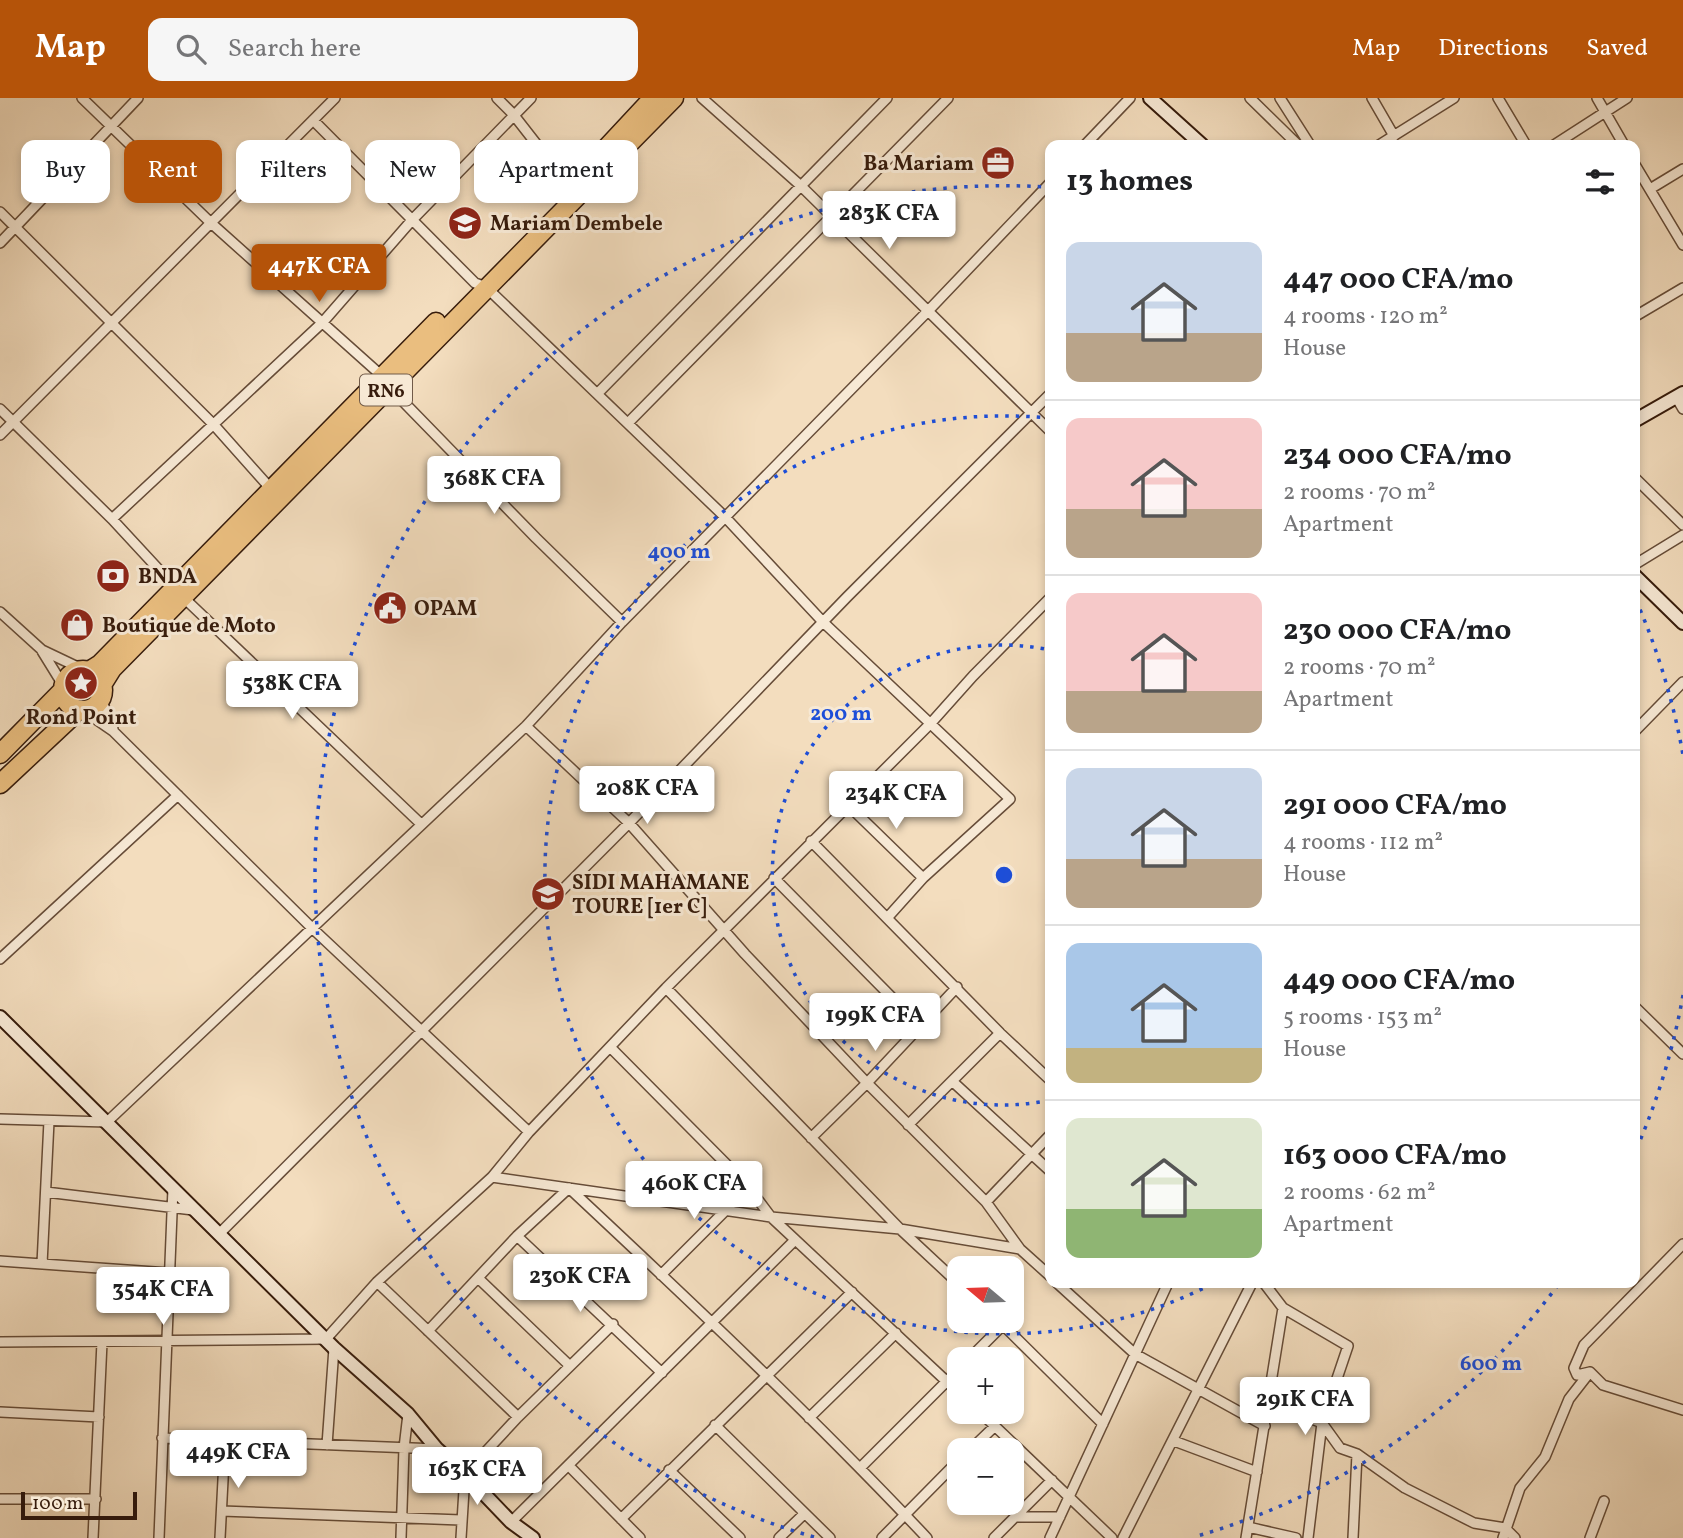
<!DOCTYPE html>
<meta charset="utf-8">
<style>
:root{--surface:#fff;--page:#f6f6f6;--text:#202124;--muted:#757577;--line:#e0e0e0;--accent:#b45309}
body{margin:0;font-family:Vollkorn,serif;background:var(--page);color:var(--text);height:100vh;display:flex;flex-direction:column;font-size:26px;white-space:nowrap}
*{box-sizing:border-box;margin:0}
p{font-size:23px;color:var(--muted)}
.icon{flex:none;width:38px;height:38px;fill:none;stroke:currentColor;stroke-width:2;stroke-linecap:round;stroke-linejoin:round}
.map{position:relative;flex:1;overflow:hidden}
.sheet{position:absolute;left:1045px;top:42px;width:595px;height:1148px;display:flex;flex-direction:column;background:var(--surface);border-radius:14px;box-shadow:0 4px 10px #0003}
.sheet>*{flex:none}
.hud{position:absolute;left:21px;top:42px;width:665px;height:63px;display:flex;gap:14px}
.needle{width:46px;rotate:289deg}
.tools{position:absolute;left:947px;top:1158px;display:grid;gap:14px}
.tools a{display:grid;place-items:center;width:77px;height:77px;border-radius:14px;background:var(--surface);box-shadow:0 4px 10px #0003;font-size:35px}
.scale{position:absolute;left:21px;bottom:18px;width:116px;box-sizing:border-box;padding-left:7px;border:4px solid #371c0c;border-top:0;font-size:19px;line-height:24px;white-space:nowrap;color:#371c0c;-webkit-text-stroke:5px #f7e9d5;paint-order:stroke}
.price{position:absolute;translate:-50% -60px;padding:0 16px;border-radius:7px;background:#fff;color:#222;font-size:23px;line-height:46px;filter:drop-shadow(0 2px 4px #0008)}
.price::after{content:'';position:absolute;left:50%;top:42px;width:21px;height:16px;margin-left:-10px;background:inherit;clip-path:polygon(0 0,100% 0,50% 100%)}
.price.on{background:var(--accent);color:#fff}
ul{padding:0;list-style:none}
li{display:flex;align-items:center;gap:21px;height:175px;padding:0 21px}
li+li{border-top:2px solid var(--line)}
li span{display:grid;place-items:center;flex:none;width:196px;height:140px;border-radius:14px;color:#555}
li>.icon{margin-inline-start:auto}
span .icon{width:84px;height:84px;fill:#fffc;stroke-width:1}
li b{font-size:30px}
h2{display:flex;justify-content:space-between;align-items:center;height:84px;padding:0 21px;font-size:30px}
.chip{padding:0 24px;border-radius:14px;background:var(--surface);box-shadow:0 4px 10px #0003;font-size:24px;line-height:63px}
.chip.on{background:var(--accent);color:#fff}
header{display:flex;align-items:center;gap:42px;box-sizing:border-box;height:98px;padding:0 35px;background:var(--accent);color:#fff}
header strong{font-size:33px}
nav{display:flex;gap:38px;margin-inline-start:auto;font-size:24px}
.search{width:490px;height:63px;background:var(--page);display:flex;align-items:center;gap:18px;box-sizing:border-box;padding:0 24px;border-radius:14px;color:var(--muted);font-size:26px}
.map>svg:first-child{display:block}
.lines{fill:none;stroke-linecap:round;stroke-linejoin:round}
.street-casing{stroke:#664c38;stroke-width:12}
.secondary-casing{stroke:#371c0c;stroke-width:16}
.highway-casing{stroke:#371c0c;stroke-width:21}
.street{stroke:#f7e9d5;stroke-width:9}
.secondary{stroke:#f7e9d5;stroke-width:12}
.highway{stroke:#eabe7f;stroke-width:18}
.ring{fill:none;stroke:#1d4ed8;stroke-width:3.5;stroke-dasharray:3.5 7}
.labels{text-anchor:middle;stroke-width:6;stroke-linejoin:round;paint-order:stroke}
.shield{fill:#f7e9d5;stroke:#715a48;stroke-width:2}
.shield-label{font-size:19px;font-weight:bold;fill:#371c0c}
.poi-label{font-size:21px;font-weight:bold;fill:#371c0c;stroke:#f7e9d5;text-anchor:start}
.centre{fill:#1d4ed8;stroke:#f7e9d5;stroke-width:3.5}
.ring-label{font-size:21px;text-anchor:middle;font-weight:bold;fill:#1d4ed8;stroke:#f7e9d5;stroke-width:6;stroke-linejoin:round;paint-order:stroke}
</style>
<header>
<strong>Map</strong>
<div class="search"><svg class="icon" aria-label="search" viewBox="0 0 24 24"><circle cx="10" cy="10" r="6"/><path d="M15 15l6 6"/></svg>Search here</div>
<nav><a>Map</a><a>Directions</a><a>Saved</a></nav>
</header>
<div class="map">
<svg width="1683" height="1440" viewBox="0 0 1683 1440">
<rect width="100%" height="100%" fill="#f3ddbe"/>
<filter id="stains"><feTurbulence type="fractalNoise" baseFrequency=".00286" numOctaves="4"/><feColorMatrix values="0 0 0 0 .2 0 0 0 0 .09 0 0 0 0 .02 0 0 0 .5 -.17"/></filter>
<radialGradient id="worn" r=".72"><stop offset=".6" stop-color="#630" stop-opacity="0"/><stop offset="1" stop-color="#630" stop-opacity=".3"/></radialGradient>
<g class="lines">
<g class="street-casing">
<path id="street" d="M82,0L211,125L382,278
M497,0L513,16L570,89
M702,0L801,88L1050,333
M1250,0L1298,47
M1280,0L1310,47
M1372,0L1394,38
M1498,0L1526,47
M1597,0L1624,47
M313,22L475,185L486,189L726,420L823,524L1010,701L923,780L888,819
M1085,47L1130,0
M1379,47L1454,0
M1554,47L1627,0
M1634,65L1683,147
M1650,91L1683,71
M0,114L214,327L271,391
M0,145L138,0
M1634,219L1683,190
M389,289L536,440L622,524
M598,295L887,0
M1676,299L1683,311
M0,311L112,421L174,488
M628,325L948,0
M0,337L335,0
M1634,379L1683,427
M112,421L323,224L412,122L531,0
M1634,467L1683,437
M183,499L421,726
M0,514L42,552L84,572
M42,553L63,587
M101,601L113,631
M84,613L113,633L313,831L529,1034
M526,628L629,725L745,856L867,985L986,1104L1020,1151L1050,1178
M1634,634L1683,584
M848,707L923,780
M811,743L1000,935L1050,982
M774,780L920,928
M0,861L178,697
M666,890L900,1131L959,1186
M1634,908L1683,956
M611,950L747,1087L771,1119L959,1295
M952,983L1050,1073
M0,1021L107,1024L526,628L622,524L928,213L1050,85
M908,1027L1000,935
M811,1040L867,985L957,889
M492,1079L771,1119L900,1131L1020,1151
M46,1094L193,1112
M986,1104L1050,1037
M219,1136L629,725L847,499L1050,296
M517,1138L662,1275
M1683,1146L1584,1247L1574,1270L1577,1277L1590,1274L1603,1287L1683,1312
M0,1163L169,1175
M42,1166L49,1023
M661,1177L726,1112L747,1087
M478,1180L570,1268
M377,1184L518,1319
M1057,1185L1135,1256L1265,1328
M1264,1185L1283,1210L1348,1248L1322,1325L1308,1440
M999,1223L1103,1326
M428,1233L517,1138L569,1090C691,1204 813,1319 927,1440
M0,1244L326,1241L377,1184L492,1079L529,1034L666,890L931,625L973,578L1050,500
M968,1262L1003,1227
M1268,1304L1322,1325L1340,1350L1357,1356L1405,1390L1474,1425L1505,1430L1515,1440
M0,1314L99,1319
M980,1314L1112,1440
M809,1320L896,1235
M715,1327L830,1440
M162,1340L437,1351
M1174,1343L1257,1374
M327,1347L334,1250
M969,1353L995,1328
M569,1368L640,1440
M860,1370L959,1271
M669,1372L740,1440
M0,1401H96
M222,1413L461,1422
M1015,1419H1060
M621,1421L852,1194
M511,1424L795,1142
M1248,1429L1296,1440
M93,1440L102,1244
M159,1440L173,1090
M220,1440L225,1343
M401,1440L404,1350L408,1316
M461,1440L465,1376L518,1319L613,1226
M779,1440L804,1416
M882,1440L959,1362
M994,1440L1052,1382
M1050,1440L1168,1185
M1123,1440L1252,1185
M1246,1440L1283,1210
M1353,1440L1357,1356
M1503,1440L1520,1390L1545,1359L1569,1301L1590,1274
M1590,1440L1604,1403"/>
</g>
<g class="secondary-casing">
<path id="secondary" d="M1150,0L1202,47
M1634,323L1683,295
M1634,477L1683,525
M0,919L334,1250L408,1316L437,1351L465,1376L511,1424L533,1440"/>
</g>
<g class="highway-casing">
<path id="highway" d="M572,87L653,0
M63 592a20 20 0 1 1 40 0a20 20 0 1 1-40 0Z
M89,573L100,566L436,224
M102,587L112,571L674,0
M0,656L62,593
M0,686L79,612"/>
</g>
<use href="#street" class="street"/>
<use href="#secondary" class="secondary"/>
<use href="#highway" class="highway"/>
</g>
<g class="ring">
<path d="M1050 1002A230 230 0 1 1 1050 552"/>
<path d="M1212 1186A459 459 0 1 1 1048 320"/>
<path d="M1683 897A689 689 0 0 1 1636 1052M1558 1187A689 689 0 0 1 1194 1439M814 1439A689 689 0 0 1 1046 89M1636 502A689 689 0 0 1 1683 657"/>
</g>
<defs>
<g id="office-disc" transform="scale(1.75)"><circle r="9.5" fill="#8f2418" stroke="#f7e9d5"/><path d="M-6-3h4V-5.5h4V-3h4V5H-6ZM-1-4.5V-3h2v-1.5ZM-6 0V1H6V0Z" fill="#fff"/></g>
<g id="school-disc" transform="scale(1.75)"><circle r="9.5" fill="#8f2418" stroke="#f7e9d5"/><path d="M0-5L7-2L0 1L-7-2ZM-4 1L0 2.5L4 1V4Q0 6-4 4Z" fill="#fff"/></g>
<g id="bank-disc" transform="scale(1.75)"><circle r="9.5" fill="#8f2418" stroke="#f7e9d5"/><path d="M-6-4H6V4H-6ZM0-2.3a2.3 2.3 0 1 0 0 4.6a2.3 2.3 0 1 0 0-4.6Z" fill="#fff"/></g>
<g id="civic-disc" transform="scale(1.75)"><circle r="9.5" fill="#8f2418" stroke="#f7e9d5"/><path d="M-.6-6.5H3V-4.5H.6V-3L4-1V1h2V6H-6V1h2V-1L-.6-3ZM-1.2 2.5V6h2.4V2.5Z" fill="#fff"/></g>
<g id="shop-disc" transform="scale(1.75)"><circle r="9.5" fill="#8f2418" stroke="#f7e9d5"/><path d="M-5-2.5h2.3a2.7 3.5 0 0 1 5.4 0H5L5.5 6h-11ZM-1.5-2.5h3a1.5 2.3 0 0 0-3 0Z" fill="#fff"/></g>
<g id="sight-disc" transform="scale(1.75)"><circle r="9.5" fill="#8f2418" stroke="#f7e9d5"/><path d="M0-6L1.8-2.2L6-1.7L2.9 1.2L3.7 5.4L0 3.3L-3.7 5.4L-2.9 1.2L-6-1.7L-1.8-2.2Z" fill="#fff"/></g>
</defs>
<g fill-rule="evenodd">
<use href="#office-disc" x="998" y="65"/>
<use href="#school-disc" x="465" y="125"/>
<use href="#bank-disc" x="113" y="478"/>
<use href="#civic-disc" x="390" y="510"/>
<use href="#shop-disc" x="77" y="527"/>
<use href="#sight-disc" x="81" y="585"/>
<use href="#school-disc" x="548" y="796"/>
</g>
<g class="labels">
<rect class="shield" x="360" y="276.5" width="52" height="31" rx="5"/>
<g class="shield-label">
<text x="386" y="299">RN6</text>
</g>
<g class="poi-label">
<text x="974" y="72" text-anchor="end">Ba Mariam</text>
<text x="490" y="132">Mariam Dembele</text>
<text x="138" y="485">BNDA</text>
<text x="414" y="517">OPAM</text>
<text x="102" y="534">Boutique de Moto</text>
<text x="81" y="626" text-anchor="middle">Rond Point</text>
<text x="572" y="791">SIDI MAHAMANE<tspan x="572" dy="24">TOURE [1er C]</tspan></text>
</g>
</g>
<circle cx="1004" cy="777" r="10" class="centre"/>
<g class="ring-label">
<text x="679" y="460">400 m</text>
<text x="841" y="622">200 m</text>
<text x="1491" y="1272">600 m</text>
</g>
<rect width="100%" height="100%" filter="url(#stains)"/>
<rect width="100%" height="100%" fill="url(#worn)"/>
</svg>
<div class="tools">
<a><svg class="needle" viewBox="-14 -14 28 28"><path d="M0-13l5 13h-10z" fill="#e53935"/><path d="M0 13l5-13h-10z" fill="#757577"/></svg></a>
<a>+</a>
<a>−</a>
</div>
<div class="scale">100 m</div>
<b class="price" style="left:889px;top:153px">283K CFA</b>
<b class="price on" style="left:319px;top:206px">447K CFA</b>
<b class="price" style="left:494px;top:418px">368K CFA</b>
<b class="price" style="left:292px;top:623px">538K CFA</b>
<b class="price" style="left:647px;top:728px">208K CFA</b>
<b class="price" style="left:896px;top:733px">234K CFA</b>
<b class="price" style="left:875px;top:955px">199K CFA</b>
<b class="price" style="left:694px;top:1123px">460K CFA</b>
<b class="price" style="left:580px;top:1216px">230K CFA</b>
<b class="price" style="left:163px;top:1229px">354K CFA</b>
<b class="price" style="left:1305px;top:1339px">291K CFA</b>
<b class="price" style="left:238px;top:1392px">449K CFA</b>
<b class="price" style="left:477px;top:1409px">163K CFA</b>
<div class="hud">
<a class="chip">Buy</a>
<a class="chip on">Rent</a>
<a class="chip">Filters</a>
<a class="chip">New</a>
<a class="chip">Apartment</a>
</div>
<section class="sheet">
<h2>13 homes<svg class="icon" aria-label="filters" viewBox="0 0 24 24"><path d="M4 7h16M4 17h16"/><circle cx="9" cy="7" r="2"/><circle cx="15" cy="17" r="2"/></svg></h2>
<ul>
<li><span style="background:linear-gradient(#c9d6e8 65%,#b9a48a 0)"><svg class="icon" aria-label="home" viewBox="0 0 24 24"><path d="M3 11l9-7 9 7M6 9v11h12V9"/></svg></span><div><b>447 000 CFA/mo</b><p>4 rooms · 120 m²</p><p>House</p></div></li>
<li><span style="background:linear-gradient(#f6c9c9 65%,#b9a48a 0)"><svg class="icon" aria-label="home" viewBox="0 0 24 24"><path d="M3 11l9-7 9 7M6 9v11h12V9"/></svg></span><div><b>234 000 CFA/mo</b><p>2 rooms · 70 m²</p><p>Apartment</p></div></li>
<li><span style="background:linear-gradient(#f6c9c9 70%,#b9a48a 0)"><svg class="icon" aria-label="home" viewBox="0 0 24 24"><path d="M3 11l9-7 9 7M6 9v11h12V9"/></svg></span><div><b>230 000 CFA/mo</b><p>2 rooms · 70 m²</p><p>Apartment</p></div></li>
<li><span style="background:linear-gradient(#c9d6e8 65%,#b9a48a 0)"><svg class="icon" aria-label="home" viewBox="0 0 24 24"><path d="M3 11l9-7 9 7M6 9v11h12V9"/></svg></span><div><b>291 000 CFA/mo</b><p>4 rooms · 112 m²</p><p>House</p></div></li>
<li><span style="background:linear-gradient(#a9c7e8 75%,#c2b280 0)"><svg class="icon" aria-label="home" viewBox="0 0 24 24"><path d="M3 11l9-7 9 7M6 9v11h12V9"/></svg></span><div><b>449 000 CFA/mo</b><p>5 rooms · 153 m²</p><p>House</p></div></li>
<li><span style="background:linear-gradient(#dfe7d0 65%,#8fb573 0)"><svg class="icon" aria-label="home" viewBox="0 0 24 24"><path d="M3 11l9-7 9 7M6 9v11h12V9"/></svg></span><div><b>163 000 CFA/mo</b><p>2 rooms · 62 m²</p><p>Apartment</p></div></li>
</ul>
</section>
</div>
